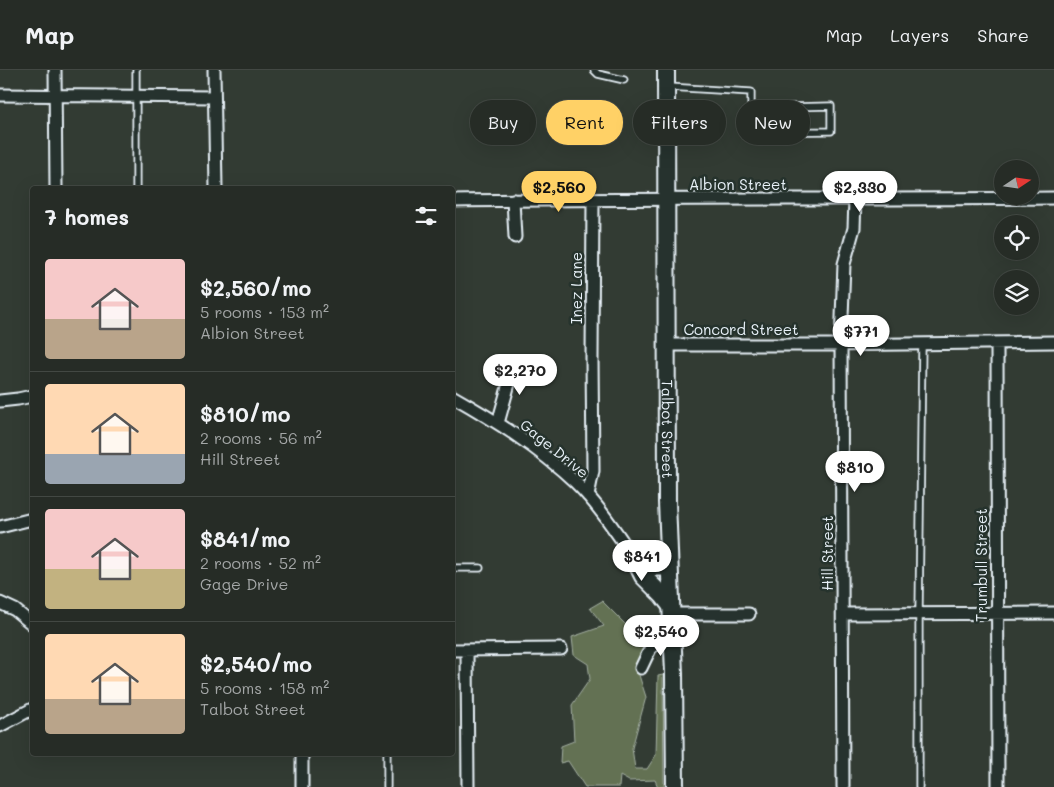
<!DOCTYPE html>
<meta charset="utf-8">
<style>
:root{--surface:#262c26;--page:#2e342e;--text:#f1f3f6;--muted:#a4a7a7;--line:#424843;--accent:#ffd166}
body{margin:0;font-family:Mali,sans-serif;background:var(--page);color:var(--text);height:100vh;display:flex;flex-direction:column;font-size:19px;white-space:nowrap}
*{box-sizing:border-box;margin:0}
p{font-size:16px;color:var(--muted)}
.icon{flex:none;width:28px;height:28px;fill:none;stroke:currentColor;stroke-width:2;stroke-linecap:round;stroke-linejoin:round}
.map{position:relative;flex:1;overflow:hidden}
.panel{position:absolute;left:30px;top:116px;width:425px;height:570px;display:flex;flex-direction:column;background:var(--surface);border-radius:5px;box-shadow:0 5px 20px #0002,0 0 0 1px var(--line)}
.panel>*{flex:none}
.hud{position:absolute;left:470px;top:30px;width:475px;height:45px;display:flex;gap:10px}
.needle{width:32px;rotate:77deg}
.buttons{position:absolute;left:994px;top:90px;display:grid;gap:10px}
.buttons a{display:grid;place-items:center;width:45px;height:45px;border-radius:50%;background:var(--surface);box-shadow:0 5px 20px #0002,0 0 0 1px var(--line);font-size:25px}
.price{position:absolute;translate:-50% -42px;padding:0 11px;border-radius:18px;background:#fff;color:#222;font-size:16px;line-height:32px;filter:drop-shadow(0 1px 2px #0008)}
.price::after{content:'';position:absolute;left:50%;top:30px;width:15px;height:11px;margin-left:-8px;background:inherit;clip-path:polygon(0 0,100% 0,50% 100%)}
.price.current{background:var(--accent);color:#111}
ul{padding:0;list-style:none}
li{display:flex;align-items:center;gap:15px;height:125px;padding:0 15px}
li+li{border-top:1px solid var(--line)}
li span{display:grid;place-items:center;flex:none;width:140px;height:100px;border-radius:5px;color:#555}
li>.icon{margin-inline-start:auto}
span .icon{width:60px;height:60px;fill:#fffc;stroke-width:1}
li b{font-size:21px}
h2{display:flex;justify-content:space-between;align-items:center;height:60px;padding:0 15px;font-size:21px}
.tag{padding:0 18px;border-radius:22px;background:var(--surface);box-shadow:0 5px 20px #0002,0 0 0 1px var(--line);font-size:18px;line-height:45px}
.tag.current{background:var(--accent);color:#111}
header{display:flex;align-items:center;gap:30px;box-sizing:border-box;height:70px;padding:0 25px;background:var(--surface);border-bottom:1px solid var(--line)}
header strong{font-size:24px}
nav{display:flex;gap:28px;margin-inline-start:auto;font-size:18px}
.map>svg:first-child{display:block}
.green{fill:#637152;stroke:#a6b1a5}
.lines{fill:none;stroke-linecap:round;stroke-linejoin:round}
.service-casing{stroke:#e8f1f8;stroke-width:9}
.minor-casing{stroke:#e8f1f8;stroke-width:15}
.secondary-casing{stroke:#e8f1f8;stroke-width:20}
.service{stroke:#26332d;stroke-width:5.5}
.minor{stroke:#26332d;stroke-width:11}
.secondary{stroke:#26332d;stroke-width:16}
.labels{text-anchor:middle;stroke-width:5;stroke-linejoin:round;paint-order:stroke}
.street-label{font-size:15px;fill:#e8f1f8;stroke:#26332d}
</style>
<header>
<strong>Map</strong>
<nav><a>Map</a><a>Layers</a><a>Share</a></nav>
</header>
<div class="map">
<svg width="1054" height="717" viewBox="0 0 1054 717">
<rect width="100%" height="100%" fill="#323b33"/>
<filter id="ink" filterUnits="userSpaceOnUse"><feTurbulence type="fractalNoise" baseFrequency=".02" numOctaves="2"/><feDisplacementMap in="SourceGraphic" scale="10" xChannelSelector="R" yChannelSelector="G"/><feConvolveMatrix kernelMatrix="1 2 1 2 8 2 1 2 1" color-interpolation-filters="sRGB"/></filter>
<g filter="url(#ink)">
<path class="green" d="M602,531L634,563L651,548L662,560L657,568L647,572L637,599L646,627L632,678L635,699H647L656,685L658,606L663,605L664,717H658L655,710L629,711L620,706L619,717H585L568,691L560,693L561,676L574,671L572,635L590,609L588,594L574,585L572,567L604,556L590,538Z"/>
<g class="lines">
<g class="service-casing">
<path id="service" d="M136,0V119
M594,0L598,4L624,10
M668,17L751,22V62L831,61V36L789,37
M452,498H480
M387,684V717
M919,717V544L922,273"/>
</g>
<g class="minor-casing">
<path id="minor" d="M55,0L56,119
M214,0L216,119
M0,25L214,27
M513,130L515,167
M452,131C653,128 853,130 1054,128
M997,273L998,717
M668,275H825L1054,272
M452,326C496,351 539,378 575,412C600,436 619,467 639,495L644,499L651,500H669
M0,331L18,329L32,326
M498,353L515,292
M588,426L593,401L592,288L593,130
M0,457L32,449
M0,533L15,540L32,554
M670,544H749
M843,544L1054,543
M452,580L561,579
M467,580L468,717
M641,598L651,577L672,567
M0,656L32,639
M302,684V717
M843,717L841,274L844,194L854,158L855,130"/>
</g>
<g class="secondary-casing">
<g id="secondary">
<path id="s1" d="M666,0L667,432L674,604L675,717"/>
<path d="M633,486L643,506L663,526L670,535"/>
<path d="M633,486C649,491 658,488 668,475"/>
</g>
</g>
<use href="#service" class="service"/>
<use href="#minor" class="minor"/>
<use href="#secondary" class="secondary"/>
</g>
</g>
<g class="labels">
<g class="street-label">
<text x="738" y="120">Albion Street</text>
<text transform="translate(577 218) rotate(-90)" y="5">Inez Lane</text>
<text x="741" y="265">Concord Street</text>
<text dy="5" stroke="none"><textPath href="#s1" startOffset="359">Talbot Street</textPath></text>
<text transform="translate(554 379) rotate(39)" y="5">Gage Drive</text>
<text transform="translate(828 483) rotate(-90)" y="5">Hill Street</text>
<text transform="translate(982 495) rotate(-90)" y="5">Trumbull Street</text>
</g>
</g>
</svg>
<div class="buttons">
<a><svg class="needle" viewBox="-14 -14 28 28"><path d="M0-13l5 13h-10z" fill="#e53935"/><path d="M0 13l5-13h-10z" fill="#a4a7a7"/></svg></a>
<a><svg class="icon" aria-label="locate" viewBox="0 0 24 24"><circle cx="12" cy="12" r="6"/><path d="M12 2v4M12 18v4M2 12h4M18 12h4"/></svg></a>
<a><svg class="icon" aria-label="layers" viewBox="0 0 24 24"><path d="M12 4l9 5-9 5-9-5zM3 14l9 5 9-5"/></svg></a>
</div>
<b class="price current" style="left:559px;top:143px">$2,560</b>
<b class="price" style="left:860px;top:143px">$2,330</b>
<b class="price" style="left:861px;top:287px">$771</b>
<b class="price" style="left:520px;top:326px">$2,270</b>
<b class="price" style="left:855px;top:423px">$810</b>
<b class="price" style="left:642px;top:512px">$841</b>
<b class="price" style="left:661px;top:587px">$2,540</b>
<div class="hud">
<a class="tag">Buy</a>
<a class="tag current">Rent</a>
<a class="tag">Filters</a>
<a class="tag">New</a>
</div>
<section class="panel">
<h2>7 homes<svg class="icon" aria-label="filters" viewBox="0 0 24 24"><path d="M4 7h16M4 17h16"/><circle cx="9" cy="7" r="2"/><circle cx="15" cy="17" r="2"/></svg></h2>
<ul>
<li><span style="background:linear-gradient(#f6c9c9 60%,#b9a48a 0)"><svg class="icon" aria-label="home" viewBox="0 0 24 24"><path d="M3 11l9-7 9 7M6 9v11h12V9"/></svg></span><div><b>$2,560/mo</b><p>5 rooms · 153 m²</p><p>Albion Street</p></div></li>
<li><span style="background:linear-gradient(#ffd9b3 70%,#9aa5b1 0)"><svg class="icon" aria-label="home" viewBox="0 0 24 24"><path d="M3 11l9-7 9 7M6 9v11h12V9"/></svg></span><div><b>$810/mo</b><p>2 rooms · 56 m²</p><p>Hill Street</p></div></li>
<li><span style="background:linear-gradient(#f6c9c9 60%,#c2b280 0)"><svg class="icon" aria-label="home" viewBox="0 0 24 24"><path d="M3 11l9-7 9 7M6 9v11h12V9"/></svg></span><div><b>$841/mo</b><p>2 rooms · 52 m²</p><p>Gage Drive</p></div></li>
<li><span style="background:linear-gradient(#ffd9b3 65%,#b9a48a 0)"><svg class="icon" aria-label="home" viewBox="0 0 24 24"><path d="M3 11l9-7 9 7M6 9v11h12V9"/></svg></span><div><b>$2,540/mo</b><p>5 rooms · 158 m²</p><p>Talbot Street</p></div></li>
</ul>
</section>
</div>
